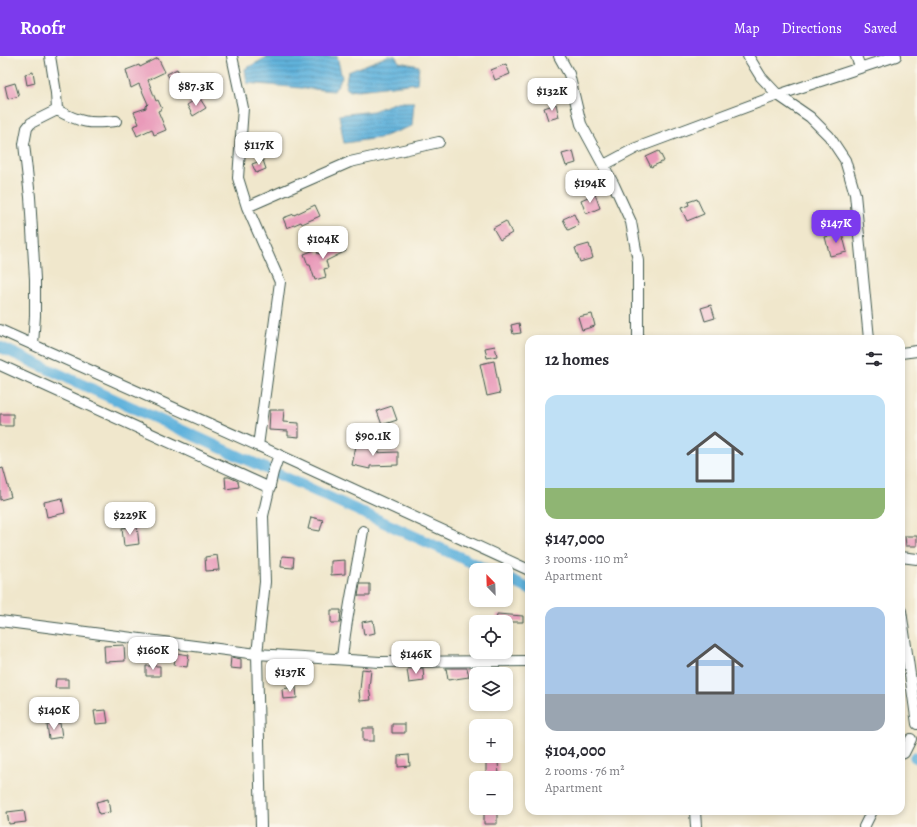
<!DOCTYPE html>
<meta charset="utf-8">
<style>
:root{--surface:#fff;--page:#f7f7f7;--text:#2b2b33;--muted:#7c7c81;--accent:#7c3aed}
body{margin:0;font-family:Alegreya,serif;background:var(--page);color:var(--text);height:100vh;display:flex;flex-direction:column;font-size:15px;white-space:nowrap}
*{box-sizing:border-box;margin:0}
p{font-size:13px;color:var(--muted)}
.icon{flex:none;width:22px;height:22px;fill:none;stroke:currentColor;stroke-width:2;stroke-linecap:round;stroke-linejoin:round}
.map{position:relative;flex:1;overflow:hidden}
.sheet{position:absolute;left:525px;top:279px;width:380px;height:480px;display:flex;flex-direction:column;background:var(--surface);border-radius:12px;box-shadow:0 2px 6px #0003}
.sheet>*{flex:none}
.needle{width:26px;rotate:337deg}
.fabs{position:absolute;left:469px;top:507px;display:grid;gap:8px}
.fabs a{display:grid;place-items:center;width:44px;height:44px;border-radius:8px;background:var(--surface);box-shadow:0 2px 6px #0003;font-size:20px}
.price{position:absolute;translate:-50% -34px;padding:0 9px;border-radius:8px;background:#fff;color:#222;font-size:13px;line-height:26px;filter:drop-shadow(0 1px 2px #0008)}
.price::after{content:'';position:absolute;left:50%;top:24px;width:12px;height:9px;margin-left:-6px;background:inherit;clip-path:polygon(0 0,100% 0,50% 100%)}
.price.on{background:var(--accent);color:#fff}
ul{padding:0;list-style:none}
li{display:grid;align-content:center;gap:8px;height:212px;padding:0 20px}
li span{display:grid;place-items:center;height:124px;border-radius:12px;color:#555}
li>.icon{margin-inline-start:auto}
span .icon{width:72px;height:72px;fill:#fffc;stroke-width:1}
li b{font-size:17px}
h2{display:flex;justify-content:space-between;align-items:center;height:48px;padding:0 20px;font-size:17px}
header{display:flex;align-items:center;gap:24px;box-sizing:border-box;height:56px;padding:0 20px;background:var(--accent);color:#fff}
header strong{font-size:19px}
nav{display:flex;gap:22px;margin-inline-start:auto;font-size:14px}
.map>svg:first-child{display:block}
.water{fill:url(#water-rules);stroke:#407888}
.lines{fill:none;stroke-linecap:round;stroke-linejoin:round}
.canal{stroke:#61b2dc;stroke-width:11}
.building{fill:#e99ab9}
.minor-casing{stroke:#3e564b;stroke-width:12}
.minor{stroke:#fff;stroke-width:10}
</style>
<header>
<strong>Roofr</strong>
<nav><a>Map</a><a>Directions</a><a>Saved</a></nav>
</header>
<div class="map">
<svg width="917" height="771" viewBox="0 0 917 771">
<defs>
<pattern id="water-rules" width="6" height="5" patternUnits="userSpaceOnUse"><rect width="6" height="5" fill="#61b2dc"/><path d="M0 2.5h6" fill="none" stroke="#4f92b3"/></pattern>
</defs>
<rect width="100%" height="100%" fill="#fbf7ec"/>
<filter id="ink" filterUnits="userSpaceOnUse"><feTurbulence type="fractalNoise" baseFrequency=".025" numOctaves="2"/><feDisplacementMap in="SourceGraphic" scale="8" xChannelSelector="R" yChannelSelector="G"/><feConvolveMatrix kernelMatrix="1 2 1 2 8 2 1 2 1" color-interpolation-filters="sRGB"/></filter>
<filter id="wash" filterUnits="userSpaceOnUse"><feTurbulence type="fractalNoise" baseFrequency=".012" numOctaves="4" result="noise"/><feDisplacementMap in="SourceGraphic" scale="16" xChannelSelector="R" yChannelSelector="G"/><feGaussianBlur stdDeviation="0.9" result="paint"/><feColorMatrix in="noise" values="0 0 0 0 0 0 0 0 0 0 0 0 0 0 0 0 0 1.4 0 .05"/><feComposite in="paint" operator="in"/></filter>
<g filter="url(#wash)">
<rect width="100%" height="100%" fill="#f0e7cc"/>
<path class="water" d="M269,0H337L342,22L334,35L247,27L245,13Z
M388,0H395L399,6L419,10L417,27L350,35L345,31L348,16Z
M397,46H414L412,70L379,82L344,87L339,59L373,55Z"/>
<g class="lines">
<path class="canal" d="M0,291L488,514
M506,522L529,533
M915,701L917,702"/>
</g>
<g id="blocks">
<path class="building" d="M158,2L165,16L148,24L156,45L158,44L162,53L158,55L166,74L154,79L152,73L137,80L133,70L139,68L134,56L146,52V50L148,48L139,28L131,32L126,14L139,9L140,11Z
M506,8L510,18L495,24L491,14Z
M177,13L184,26L174,31L167,18Z
M33,16L35,27L27,29L25,18Z
M15,27L19,40L8,43L5,30Z
M199,41L206,52L193,60L187,49Z
M556,48L559,61L548,64L544,52Z
M573,95L576,107L566,110L562,98Z
M659,95L664,105L651,111L646,101Z
M263,104L266,113L256,117L252,108Z
M595,138L600,152L586,158L581,144Z
M697,143L704,158L687,165L681,152L689,149L688,146Z
M315,149L320,160L302,168L301,166L287,172L283,162L294,158V159Z
M574,158L579,169L568,174L563,163Z
M506,165L512,177L500,184L493,172Z
M842,177L847,196L830,200L825,181Z
M342,186L346,195L326,205L328,212L324,213L326,221L315,224L310,209H308L304,198L317,193L318,198Z
M589,188L593,202L580,206L575,192Z
M711,249L715,262L705,265L701,252Z
M592,258L595,270L582,274L578,261Z
M519,267L521,277L513,278L511,269Z
M495,290L497,300L487,302L485,292Z
M494,305L500,337L487,340L480,308Z
M392,350L397,364L382,369L377,355Z
M270,354H284L283,366L299,367V381L288,380V375L269,374Z
M0,358H13V370H0Z
M357,385L374,389L372,397L398,396V409L370,410V413L352,409Z
M3,412L11,441L0,444V413Z
M225,421H229L238,425L239,431L226,433Z
M62,442L65,457L47,461L44,446Z
M311,461L323,464L320,475L308,473Z
M137,470L139,488L124,490L122,472Z
M905,480H917V490H906Z
M217,499L219,514L206,515L205,501Z
M282,500L294,501L293,512L281,511Z
M345,504V518L331,519V505Z
M360,528H370V540H358Z
M331,554H341L340,567H331Z
M497,558L523,560V566H496Z
M373,564L375,577L364,579L362,566Z
M124,589L125,605L105,606L104,590Z
M176,597L189,599L187,611L174,609Z
M231,601L241,603V613L230,612Z
M146,610H160V620H146Z
M423,612L424,625L409,627L407,613Z
M446,612H467L469,621L448,624Z
M362,613L371,614L369,632L371,644L360,645L359,634H360Z
M56,623H68V632H55Z
M296,631L297,642L283,643L282,633Z
M106,654L108,667L96,668L94,655Z
M60,667L62,681L49,683L47,669Z
M392,668H405V677H392Z
M363,672H374V685H363Z
M409,699L410,710L398,711V700Z
M486,706H498L499,719L486,720Z
M108,743L110,756L99,758L96,746Z
M484,753H497V768H484Z
M24,754L26,766L9,768L7,756Z"/>
</g>
</g>
<g filter="url(#ink)">
<use href="#blocks" fill-opacity="0" stroke="#3e564b" stroke-width="1"/>
<g class="lines">
<g class="minor-casing">
<path id="minor" d="M232,0L243,52L238,122L247,151L280,226L258,390
M559,0L569,18L581,68L614,129L631,166L638,205V283
M748,0L761,21L778,39L810,61L829,80L845,104L855,138L869,283
M856,0L860,11
M57,54C81,67 89,68 116,65
M604,109L636,92L778,39L896,0
M247,151L350,106L439,86
M0,274L279,399L529,514
M33,288L35,260V223L30,141L24,88L27,72L31,67L57,54L56,37L50,0
M901,297L917,295
M0,309L270,432
M901,501L917,503
M901,555L917,668
M0,565L257,598L380,606L529,605
M342,603C346,560 356,518 363,475
M901,698L904,697L911,683
M695,755L696,771
M261,771L257,598L265,526L263,460L273,416L279,399
M864,771L872,755"/>
</g>
<use href="#minor" class="minor"/>
</g>
</g>
</svg>
<div class="fabs">
<a><svg class="needle" viewBox="-14 -14 28 28"><path d="M0-13l5 13h-10z" fill="#e53935"/><path d="M0 13l5-13h-10z" fill="#7c7c81"/></svg></a>
<a><svg class="icon" aria-label="locate" viewBox="0 0 24 24"><circle cx="12" cy="12" r="6"/><path d="M12 2v4M12 18v4M2 12h4M18 12h4"/></svg></a>
<a><svg class="icon" aria-label="layers" viewBox="0 0 24 24"><path d="M12 4l9 5-9 5-9-5zM3 14l9 5 9-5"/></svg></a>
<a>+</a>
<a>−</a>
</div>
<b class="price" style="left:196px;top:51px">$87.3K</b>
<b class="price" style="left:552px;top:56px">$132K</b>
<b class="price" style="left:259px;top:110px">$117K</b>
<b class="price" style="left:590px;top:148px">$194K</b>
<b class="price on" style="left:836px;top:188px">$147K</b>
<b class="price" style="left:323px;top:204px">$104K</b>
<b class="price" style="left:373px;top:401px">$90.1K</b>
<b class="price" style="left:130px;top:480px">$229K</b>
<b class="price" style="left:153px;top:615px">$160K</b>
<b class="price" style="left:416px;top:619px">$146K</b>
<b class="price" style="left:290px;top:637px">$137K</b>
<b class="price" style="left:54px;top:675px">$140K</b>
<section class="sheet">
<h2>12 homes<svg class="icon" aria-label="filters" viewBox="0 0 24 24"><path d="M4 7h16M4 17h16"/><circle cx="9" cy="7" r="2"/><circle cx="15" cy="17" r="2"/></svg></h2>
<ul>
<li><span style="background:linear-gradient(#bfe0f5 75%,#8fb573 0)"><svg class="icon" aria-label="home" viewBox="0 0 24 24"><path d="M3 11l9-7 9 7M6 9v11h12V9"/></svg></span><div><b>$147,000</b><p>3 rooms · 110 m²</p><p>Apartment</p></div></li>
<li><span style="background:linear-gradient(#a9c7e8 70%,#9aa5b1 0)"><svg class="icon" aria-label="home" viewBox="0 0 24 24"><path d="M3 11l9-7 9 7M6 9v11h12V9"/></svg></span><div><b>$104,000</b><p>2 rooms · 76 m²</p><p>Apartment</p></div></li>
</ul>
</section>
</div>
